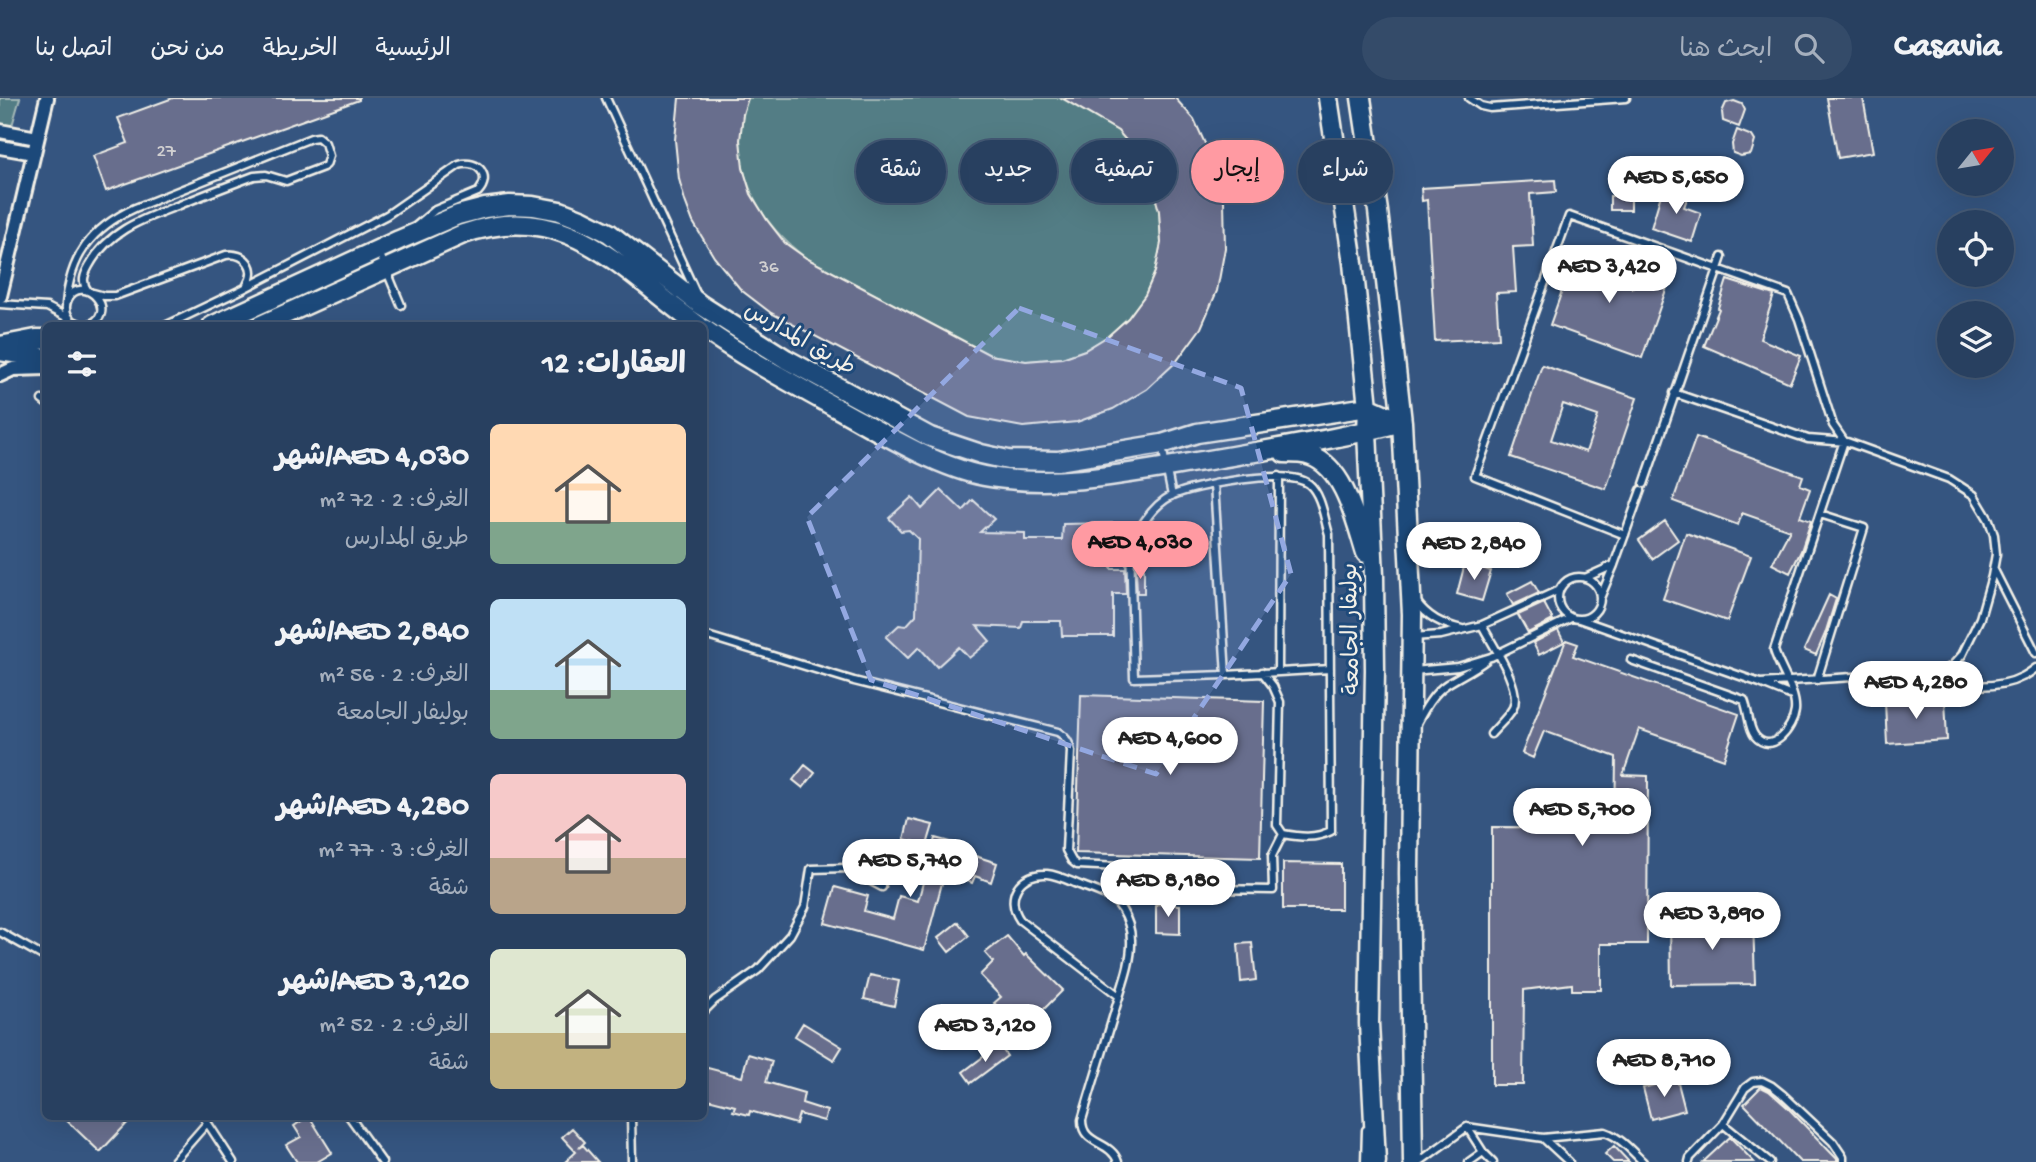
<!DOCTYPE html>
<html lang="ar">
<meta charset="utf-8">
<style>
:root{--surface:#284060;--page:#344b69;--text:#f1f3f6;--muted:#a5afbd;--line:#445975;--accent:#ff9aa2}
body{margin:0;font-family:"Gochi Hand","Playpen Sans Arabic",sans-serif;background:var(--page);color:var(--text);direction:rtl;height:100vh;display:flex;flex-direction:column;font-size:26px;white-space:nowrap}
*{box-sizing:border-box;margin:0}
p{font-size:23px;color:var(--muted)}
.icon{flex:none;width:38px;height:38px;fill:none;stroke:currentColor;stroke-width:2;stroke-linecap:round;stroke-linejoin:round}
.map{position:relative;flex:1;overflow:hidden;direction:ltr}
.panel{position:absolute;left:42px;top:224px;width:665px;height:798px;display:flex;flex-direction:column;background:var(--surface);border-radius:10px;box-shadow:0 7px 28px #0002,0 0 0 2px var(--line);direction:rtl}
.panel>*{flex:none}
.top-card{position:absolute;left:728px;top:42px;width:665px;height:63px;direction:rtl;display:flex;gap:14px}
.needle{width:46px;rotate:60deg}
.tools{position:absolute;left:1937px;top:21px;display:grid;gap:14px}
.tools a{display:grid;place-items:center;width:77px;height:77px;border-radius:50%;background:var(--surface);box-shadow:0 7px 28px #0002,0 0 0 2px var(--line);font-size:35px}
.price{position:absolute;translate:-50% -60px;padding:0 16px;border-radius:24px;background:#fff;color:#222;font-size:23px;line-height:46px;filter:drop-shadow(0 2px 4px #0008)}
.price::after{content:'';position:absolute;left:50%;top:42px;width:21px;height:16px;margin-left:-10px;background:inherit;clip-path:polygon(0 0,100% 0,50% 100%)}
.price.active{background:var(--accent);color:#111}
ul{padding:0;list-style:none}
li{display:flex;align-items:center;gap:21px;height:175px;padding:0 21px}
li span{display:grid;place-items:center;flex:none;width:196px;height:140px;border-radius:10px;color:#555}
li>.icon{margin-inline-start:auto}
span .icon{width:84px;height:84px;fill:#fffc;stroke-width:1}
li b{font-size:30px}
h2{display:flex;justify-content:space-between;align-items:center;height:84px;padding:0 21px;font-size:30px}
.tag{padding:0 24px;border-radius:32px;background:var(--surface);box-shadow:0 7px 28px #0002,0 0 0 2px var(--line);font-size:24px;line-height:63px}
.tag.active{background:var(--accent);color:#111}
header{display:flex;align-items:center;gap:42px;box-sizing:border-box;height:98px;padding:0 35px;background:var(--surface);border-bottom:2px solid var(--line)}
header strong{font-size:33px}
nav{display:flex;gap:38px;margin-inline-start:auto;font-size:24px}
.search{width:490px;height:63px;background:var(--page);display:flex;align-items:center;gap:18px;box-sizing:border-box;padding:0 24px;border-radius:38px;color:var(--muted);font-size:26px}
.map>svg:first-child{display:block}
.green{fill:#527d85;stroke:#a3b7b6;stroke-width:2}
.building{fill:#676e8d;stroke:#f4f1e8;stroke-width:2;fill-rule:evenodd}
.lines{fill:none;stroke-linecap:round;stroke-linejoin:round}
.lane-casing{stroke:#f4f1e8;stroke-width:11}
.street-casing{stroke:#f4f1e8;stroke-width:18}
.secondary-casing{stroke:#f4f1e8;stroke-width:23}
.lane{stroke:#1f4a7a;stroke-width:6}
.street{stroke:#1f4a7a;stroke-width:12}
.secondary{stroke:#1f4a7a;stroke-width:18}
.marked{fill:#93a8e1;fill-opacity:0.2;stroke:#93a8e1;stroke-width:5;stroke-dasharray:14 9;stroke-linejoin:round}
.labels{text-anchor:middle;stroke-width:6;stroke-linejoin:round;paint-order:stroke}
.number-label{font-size:19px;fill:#d1d0d1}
.street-label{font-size:23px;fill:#f4f1e8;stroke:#1f4a7a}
</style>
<header>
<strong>Casavia</strong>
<div class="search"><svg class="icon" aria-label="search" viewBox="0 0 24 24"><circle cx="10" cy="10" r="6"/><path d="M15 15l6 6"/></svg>ابحث هنا</div>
<nav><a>الرئيسية</a><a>الخريطة</a><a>من نحن</a><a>اتصل بنا</a></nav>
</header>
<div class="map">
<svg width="2036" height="1064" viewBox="0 0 2036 1064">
<rect width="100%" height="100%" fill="#355580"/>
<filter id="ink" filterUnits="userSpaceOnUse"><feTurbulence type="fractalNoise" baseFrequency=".0143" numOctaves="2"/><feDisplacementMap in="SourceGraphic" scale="14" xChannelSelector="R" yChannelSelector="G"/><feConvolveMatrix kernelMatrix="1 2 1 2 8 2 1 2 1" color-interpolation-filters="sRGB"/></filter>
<g filter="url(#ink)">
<path class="green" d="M0,0H20L11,31L0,29Z
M748,0H1061L1118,33L1139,57L1151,83L1159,113L1161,145L1155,174L1145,197L1128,220L1108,238L1085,252L1062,260L1026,263L990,257L806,160C755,122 725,63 748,0Z"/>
<path class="building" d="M173,0H359V2L106,93L93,58L128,45L118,20Z
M679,0H748L743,16L740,42L743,70L751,96L767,122L785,145L806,160L990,257L1026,263L1062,260L1085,252L1108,238L1128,220L1145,197L1155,174L1161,145L1159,113L1151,83L1139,57L1118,33L1062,0H1175L1194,21L1212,61L1224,103L1225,150L1217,193L1201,230L1176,264L1147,291L1113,311L1077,324L1023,329L969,319L771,215L741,192L714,159L693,124L685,103L679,81L675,42Z
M1827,0H1863L1873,54L1838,60Z
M1734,3L1742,6L1745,12L1739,29L1723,23L1722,14L1726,5Z
M1737,32L1752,38L1755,43L1751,56L1741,58L1733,55L1732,46Z
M1555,82L1556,94L1530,96L1533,148L1513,149L1516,194L1496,195L1499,240L1435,243L1427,102L1422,103L1421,90Z
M1663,90L1688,98L1684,109L1701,115L1692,144L1651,130Z
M1610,98H1631V112H1610Z
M1576,153L1631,173L1632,191L1637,175L1668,186L1642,260L1550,227Z
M1727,182L1774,197L1760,241L1801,258L1790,285L1704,248L1719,211L1718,210Z
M1542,267L1637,300L1606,391L1511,359ZM1563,306L1598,318L1586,354L1551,342Z
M1696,339L1803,378L1800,387L1810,391L1800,419L1811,423L1801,453L1790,475L1772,466L1790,432L1742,415L1738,427L1673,403Z
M941,392L963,413L973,402L994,421L980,434L1025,435V442H1062L1063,426L1113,425L1111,471H1125L1126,496H1113V538H1062L1061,523H1023L1021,530L977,528L990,543L969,560L959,549L937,569L919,549L908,560L886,539L899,527L906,528L916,517L918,441L909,432L901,433L889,420L912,399L922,411Z
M1665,423L1678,442L1652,461L1639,442Z
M1686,435L1751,458L1727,523L1663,501Z
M1465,465L1491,473L1482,503L1457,496Z
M1136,471H1144V495H1137Z
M1532,483L1539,495L1513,507L1507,496Z
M1829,497L1836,501L1825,536L1816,557L1804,552Z
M1544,505L1553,522L1528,535L1518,517Z
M1558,532L1564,544L1539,557L1533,545Z
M1566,542L1578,546L1573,558L1739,616L1724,661L1639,631L1623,677L1648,678L1647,846H1601V892H1572V886L1524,892L1523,987H1492V729L1615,730L1616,659L1544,633L1533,660L1522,655Z
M1081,597L1264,603L1260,760L1076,755Z
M1945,601L1947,642L1887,646L1885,604Z
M805,667L815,675L803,690L793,682Z
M909,721L933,727L927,747L904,741Z
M935,740L968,749L966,755L997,765L991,784L975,778L972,785L945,774L924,852L825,825L835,789L868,798L864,813L893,821L899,798L918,803Z
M1283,765L1341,766V811H1283Z
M1156,806L1180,807V836L1156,835Z
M1753,821L1755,886L1671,887L1670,822Z
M958,824L969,838L949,854L938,840Z
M1007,838L1024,858L1026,856L1063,892L1035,920L1026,911L1021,917L1012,908L1004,916L994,905L1001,899L980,877L993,864L985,855Z
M1252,845L1256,882L1241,884L1238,846Z
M870,877L899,883L894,908L864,901Z
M803,925L842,949L834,962L795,938Z
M999,947L1007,958L971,985L963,974Z
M748,956L772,963L766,984L804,995L802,1005L827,1013L824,1023L799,1016L796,1026L750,1013L749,1017L733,1013L735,1008L704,1000V969L742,979Z
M1677,981L1685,1012L1651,1021L1643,990Z
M1761,989L1769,993L1787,1009L1837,1061V1064H1800L1744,1006Z
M62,1018H134L100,1054Z
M309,1018L332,1055L317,1064H297L286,1047L301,1039L294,1028Z
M572,1030L585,1044L579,1050L583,1047L598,1064H565L576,1054L562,1039Z
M1730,1039L1754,1064H1703Z
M1614,1048L1629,1064H1613L1605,1056Z"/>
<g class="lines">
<g class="lane-casing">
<path id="lane" d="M606,0L696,195
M1469,0L1481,8L1490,10L1626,0
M379,154L401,207
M93,195L104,198H115L226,157C245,154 258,170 247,187
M0,206L47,209L68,220
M66,206C70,159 91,130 135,110L311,40L318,39L325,45L329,58L326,67L323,69L286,83L266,77L254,78C230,87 206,96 182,106C146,120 109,131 89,168C84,177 81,184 88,193
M84,228L71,222C66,216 64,209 68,201C83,173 124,217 85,228
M165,228L243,191L387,117L459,67C479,61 492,79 478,94L435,112L416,128
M42,302L46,305
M1162,348L1172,398
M1214,386L1226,577L1330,571
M1644,386L1722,159
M1625,437L1475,378L1569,118L1788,196L1799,221L1833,327L1844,343L1774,552C1779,570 1797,594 1795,613C1793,630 1772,658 1755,638C1748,629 1749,614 1744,602L1631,562
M1994,472L2036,555
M1558 500a21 21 0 1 1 42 0a21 21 0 1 1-42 0Z
M1585,480L1614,467
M1600,500L1614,467L1641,392
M1416,503C1428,520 1442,526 1462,531
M1579,521L1760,585L1853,579L1912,582L1926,580L1939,576L1952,568L1962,557L1980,520L1992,478L1996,456L1994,437L1989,422L1974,397L1949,381L1847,344L1808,341L1674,295
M1482,527C1491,545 1523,590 1513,610C1508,619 1498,628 1491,636
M704,537L854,583L1058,634C1066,639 1070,644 1071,653L1066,752L1072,763L1077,767L1184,772L1213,791L1273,792L1272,758L1283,736
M1412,539L1441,537L1482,527L1559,492
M1278,573L1279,378
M1413,573L1458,569L1491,559L1571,520
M1226,577L1134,580L1130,448C1139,430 1153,407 1171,398C1194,387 1289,369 1309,386C1322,397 1324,421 1329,436L1331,733C1315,741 1300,739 1283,736L1277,727L1280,604L1273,588L1262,574
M1817,582L1864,430L1820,416
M1921,583C1951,586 1994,594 2022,579C2027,577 2032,573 2036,570
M1762,586L1792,598
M1416,627C1424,612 1433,595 1447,586C1460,578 1474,571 1486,562
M0,834L46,860
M704,913L715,902L758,872L790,837L805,809L811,771L846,770L882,789
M203,1018L233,1064
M349,1018L382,1064
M631,1018L632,1064
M1723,1026L1770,1064
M1467,1029L1483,1054L1493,1064
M1543,1040L1569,1064
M173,1064L207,1025
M1118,1064C1111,1042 1082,1048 1082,1022C1093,984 1105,947 1116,909C1122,888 1132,864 1131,842C1131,832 1127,820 1122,812C1114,798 1096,793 1082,788C1071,784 1059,777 1047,776C1020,774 1004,799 1020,822L1119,898
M1365,1064L1366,1032
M1419,1064L1467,1029L1543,1040L1605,1034C1620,1039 1632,1053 1643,1064
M1469,1064L1483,1054
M1689,1064L1690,1060L1723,1026L1745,990L1753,984L1762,983L1772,988L1782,996L1833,1044L1843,1059V1064"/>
</g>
<g class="street-casing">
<path id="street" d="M0,33L37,40
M0,49L34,55
M0,198L47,0
M0,277L13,271L46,270"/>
</g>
<g class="secondary-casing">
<path id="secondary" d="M1328,0L1353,165L1368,309L1367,334L1374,478L1375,572L1369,925L1376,1064
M1361,0L1378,113L1402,324L1412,516L1409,775L1413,1064
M212,228L399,142L458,117L485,110L510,107L533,108L560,113L583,122L609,135L701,207L786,261L930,339L981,356L1008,362L1058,363L1162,346L1197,335L1368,309L1402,324
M259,228L463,136C568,100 621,172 699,228
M704,231C747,262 794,286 840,312C882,335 937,369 984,378C1060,392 1139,373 1215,361C1277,350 1340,341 1402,324
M0,248L36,241H46
M0,253L46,260
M1284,355C1292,355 1303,355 1311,358C1345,370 1356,424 1366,455"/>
</g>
<use href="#lane" class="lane"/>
<use href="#street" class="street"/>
<use href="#secondary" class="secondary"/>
</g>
</g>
<path class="marked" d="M1019,210L1241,290L1291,476L1156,676L871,582L807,419Z"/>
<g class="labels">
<g class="number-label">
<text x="166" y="58">27</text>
<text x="769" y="174">36</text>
</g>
<g class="street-label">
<text transform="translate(801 239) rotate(30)" y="8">طريق المدارس</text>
<text transform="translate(1349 531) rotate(-91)" y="8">بوليفار الجامعة</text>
</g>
</g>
</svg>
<div class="tools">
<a><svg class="needle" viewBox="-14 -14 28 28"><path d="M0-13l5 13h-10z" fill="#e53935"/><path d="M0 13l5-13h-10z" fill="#a5afbd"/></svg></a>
<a><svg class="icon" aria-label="locate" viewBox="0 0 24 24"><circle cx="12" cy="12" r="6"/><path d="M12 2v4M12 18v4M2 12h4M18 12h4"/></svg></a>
<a><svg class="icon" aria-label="layers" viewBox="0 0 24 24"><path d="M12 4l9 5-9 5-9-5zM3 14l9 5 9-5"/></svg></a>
</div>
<b class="price" style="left:1676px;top:118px">AED 5,650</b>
<b class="price" style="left:1609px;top:207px">AED 3,420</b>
<b class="price active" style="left:1140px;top:483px">AED 4,030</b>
<b class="price" style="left:1474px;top:484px">AED 2,840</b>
<b class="price" style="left:1916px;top:623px">AED 4,280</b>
<b class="price" style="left:1170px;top:679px">AED 4,600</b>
<b class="price" style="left:1582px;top:750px">AED 5,700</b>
<b class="price" style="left:910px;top:801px">AED 5,740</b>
<b class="price" style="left:1168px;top:821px">AED 8,180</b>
<b class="price" style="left:1712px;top:854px">AED 3,890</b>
<b class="price" style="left:985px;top:966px">AED 3,120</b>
<b class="price" style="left:1664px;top:1001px">AED 8,710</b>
<div class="top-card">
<a class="tag">شراء</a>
<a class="tag active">إيجار</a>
<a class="tag">تصفية</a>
<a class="tag">جديد</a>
<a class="tag">شقة</a>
</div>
<section class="panel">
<h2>العقارات: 12<svg class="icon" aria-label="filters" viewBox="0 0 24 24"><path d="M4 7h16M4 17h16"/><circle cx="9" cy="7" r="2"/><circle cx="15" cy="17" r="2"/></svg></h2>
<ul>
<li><span style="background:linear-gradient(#ffd9b3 70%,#7fa58c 0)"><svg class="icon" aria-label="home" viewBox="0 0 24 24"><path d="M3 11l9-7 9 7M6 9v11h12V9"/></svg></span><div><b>AED 4,030/شهر</b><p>الغرف: 2 · 72 m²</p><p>طريق المدارس</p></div></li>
<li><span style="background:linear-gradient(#bfe0f5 65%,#7fa58c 0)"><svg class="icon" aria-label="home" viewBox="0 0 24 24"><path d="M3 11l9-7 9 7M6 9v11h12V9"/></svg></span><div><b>AED 2,840/شهر</b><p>الغرف: 2 · 56 m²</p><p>بوليفار الجامعة</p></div></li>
<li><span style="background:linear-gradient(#f6c9c9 60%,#b9a48a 0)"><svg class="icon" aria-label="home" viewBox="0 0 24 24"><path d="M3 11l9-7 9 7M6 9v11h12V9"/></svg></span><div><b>AED 4,280/شهر</b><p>الغرف: 3 · 77 m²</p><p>شقة</p></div></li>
<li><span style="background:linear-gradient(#dfe7d0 60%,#c2b280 0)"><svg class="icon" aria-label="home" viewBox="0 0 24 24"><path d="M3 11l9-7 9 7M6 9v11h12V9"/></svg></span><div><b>AED 3,120/شهر</b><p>الغرف: 2 · 52 m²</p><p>شقة</p></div></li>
</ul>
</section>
</div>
